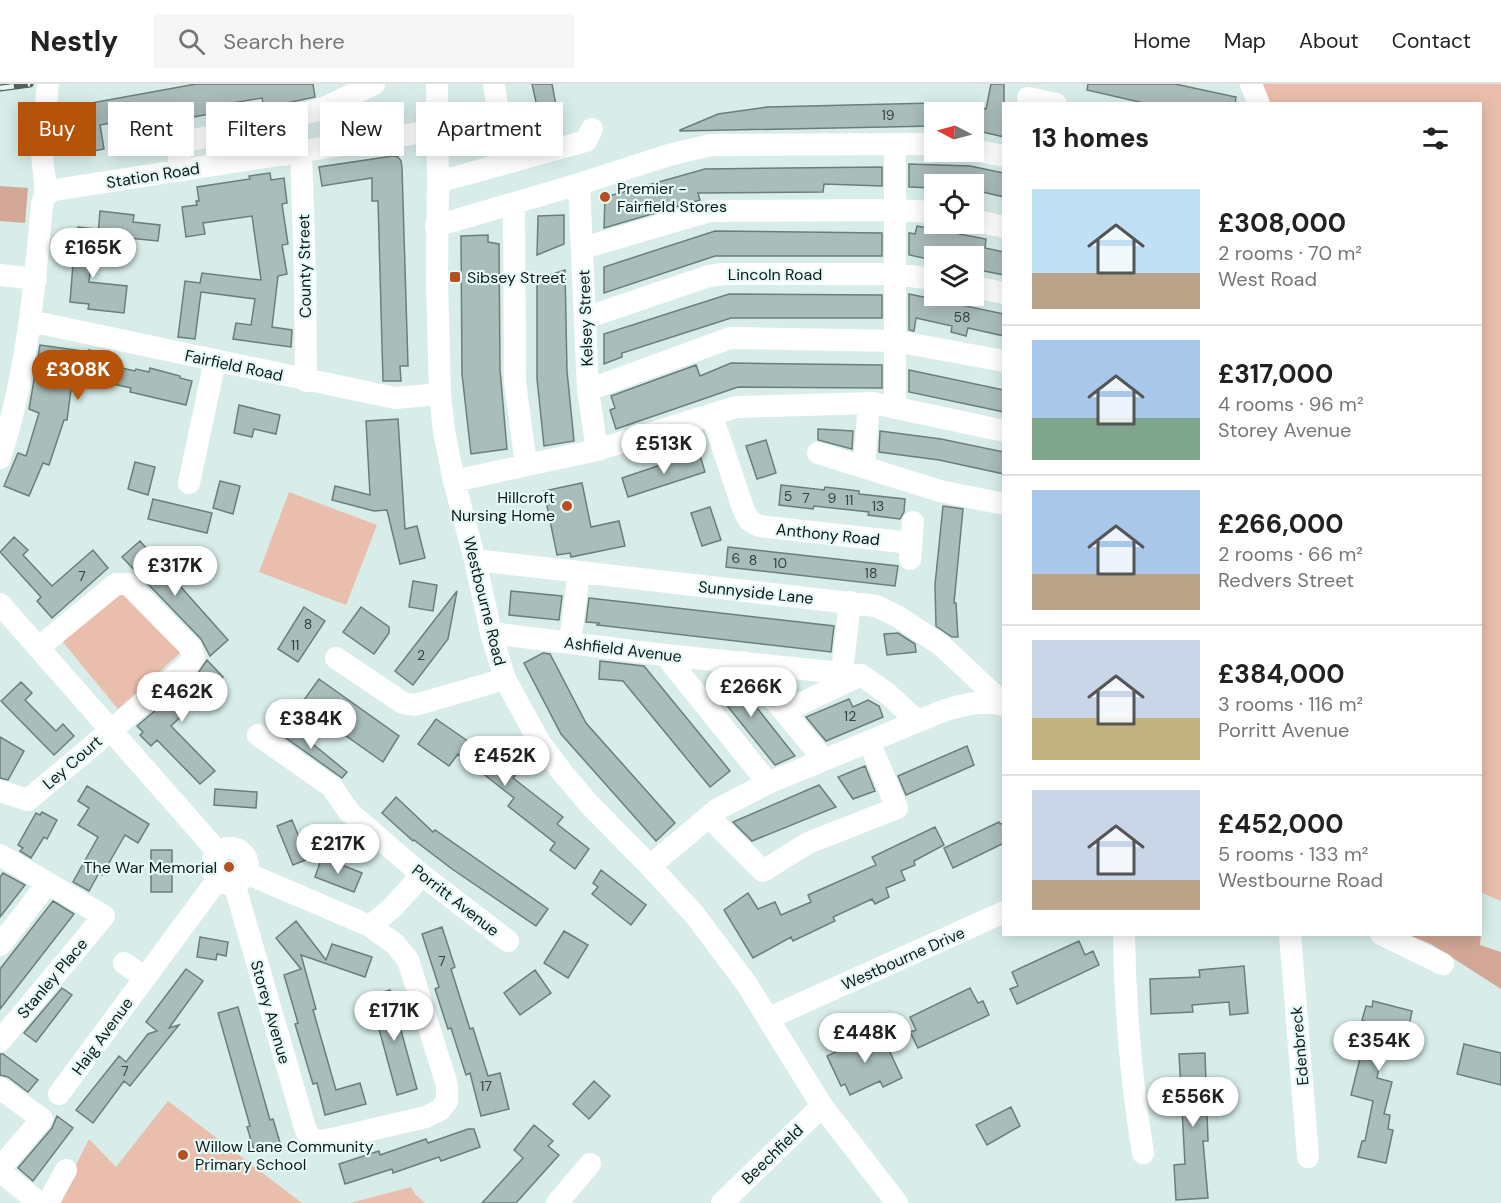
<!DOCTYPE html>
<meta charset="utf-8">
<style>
:root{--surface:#fff;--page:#f6f6f6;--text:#222;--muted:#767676;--line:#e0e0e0;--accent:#b45309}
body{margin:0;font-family:"DM Sans",sans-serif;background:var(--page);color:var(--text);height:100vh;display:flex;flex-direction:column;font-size:22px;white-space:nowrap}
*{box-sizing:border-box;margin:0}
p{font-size:20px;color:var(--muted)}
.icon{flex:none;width:33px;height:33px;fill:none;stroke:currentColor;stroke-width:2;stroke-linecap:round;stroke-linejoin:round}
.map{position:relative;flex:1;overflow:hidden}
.details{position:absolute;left:1002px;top:18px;width:480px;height:834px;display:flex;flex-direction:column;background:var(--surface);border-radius:0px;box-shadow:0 3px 15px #0003}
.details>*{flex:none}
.hud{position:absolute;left:18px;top:18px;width:570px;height:54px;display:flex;gap:12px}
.needle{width:39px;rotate:276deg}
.buttons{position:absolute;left:924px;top:18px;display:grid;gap:12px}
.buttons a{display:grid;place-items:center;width:60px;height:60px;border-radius:0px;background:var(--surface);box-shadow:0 3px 15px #0003;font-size:30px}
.price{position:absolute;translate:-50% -51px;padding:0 14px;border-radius:21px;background:#fff;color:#222;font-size:20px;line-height:39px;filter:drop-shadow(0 2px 3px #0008)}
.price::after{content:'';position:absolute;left:50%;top:36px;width:18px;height:14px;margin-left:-9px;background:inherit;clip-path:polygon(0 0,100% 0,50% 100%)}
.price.active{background:var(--accent);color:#fff}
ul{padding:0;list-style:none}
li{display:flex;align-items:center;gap:18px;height:150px;padding:0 30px}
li+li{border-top:2px solid var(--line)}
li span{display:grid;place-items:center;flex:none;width:168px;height:120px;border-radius:0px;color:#555}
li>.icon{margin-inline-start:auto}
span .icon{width:72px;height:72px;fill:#fffc;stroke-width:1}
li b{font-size:26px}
h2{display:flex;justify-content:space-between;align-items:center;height:72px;padding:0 30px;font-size:26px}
.chip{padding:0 21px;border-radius:0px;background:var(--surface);box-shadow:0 3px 15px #0003;font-size:21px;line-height:54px}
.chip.active{background:var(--accent);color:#fff}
header{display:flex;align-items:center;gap:36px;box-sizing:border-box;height:84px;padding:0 30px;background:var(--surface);border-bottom:2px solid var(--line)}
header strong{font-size:28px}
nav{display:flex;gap:33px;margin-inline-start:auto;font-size:21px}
.search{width:420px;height:54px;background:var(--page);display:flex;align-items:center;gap:15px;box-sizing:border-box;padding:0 21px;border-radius:0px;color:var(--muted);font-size:22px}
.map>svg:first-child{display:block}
.green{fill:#eabeac}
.forest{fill:#d2a796}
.building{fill:#a9bdba;stroke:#6b7e7b;stroke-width:1.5}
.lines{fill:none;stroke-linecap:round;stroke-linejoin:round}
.minor{stroke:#fff;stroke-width:22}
.rail-casing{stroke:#535e5d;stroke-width:7}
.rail{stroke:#e5faf7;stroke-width:4.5;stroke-dasharray:14;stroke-linecap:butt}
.poi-dot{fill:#b65022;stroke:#e5faf7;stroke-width:2}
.labels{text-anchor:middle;stroke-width:4.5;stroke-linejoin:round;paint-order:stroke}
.number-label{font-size:14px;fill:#374140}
.street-label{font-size:16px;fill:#111817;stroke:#e5faf7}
.poi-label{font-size:16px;fill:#111817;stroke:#e5faf7;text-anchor:start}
</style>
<header>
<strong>Nestly</strong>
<div class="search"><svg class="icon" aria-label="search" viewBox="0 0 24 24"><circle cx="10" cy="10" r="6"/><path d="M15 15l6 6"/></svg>Search here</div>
<nav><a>Home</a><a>Map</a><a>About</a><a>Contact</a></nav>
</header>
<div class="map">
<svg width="1501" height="1119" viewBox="0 0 1501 1119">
<rect width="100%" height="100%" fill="#d8edea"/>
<path class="green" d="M1261,0H1501V817L1480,808V20L1268,19Z
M289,408L377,441L346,521L259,488Z
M127,507L181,562L179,570L118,625L62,557L116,508Z
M168,1017L302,1119H57L89,1055L116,1083Z
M411,1103L415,1110L425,1119H350Z"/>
<path class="forest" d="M0,102L28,104L25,139L0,137Z
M1481,850L1480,861L1501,868V905L1431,860L1409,851Z"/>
<path class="building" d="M196,0H313L315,13L264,24L262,14L219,21L221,28L171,37L170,28L100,41L104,65L88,68L80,21Z
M532,0H552L558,32L540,36Z
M991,0H1004V53L974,46V22L986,25Z
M1088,0H1175L1236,13L1235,20H1148L1087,6Z
M934,19V42L680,47V46L718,30L767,23Z
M393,72L398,73L401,77L402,84L408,282H400L401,297H383L378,117H372V94L322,102L319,83Z
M909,80L970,82L1004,89V113L974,106V100H934V104L909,103Z
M882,83V102L824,100L823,108L698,109L700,116L604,144L605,113L705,85Z
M270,89L271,96L284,94L287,119L282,120L288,160L282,161L287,190L278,192L272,243L292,246L291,263L233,255L236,239L251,241L255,215L201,208L195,255L178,253L185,197L200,199L202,189L261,196L252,132L203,139L205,150L186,153L182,123L197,121L196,117H199L197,103L250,95L249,92Z
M100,127L134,131L133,138L160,141L158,157L98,151Z
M564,131V160L537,171L538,132Z
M917,142L986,155L985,164L1004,168V191L974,185V172H933V176L909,171V149L915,150Z
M78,143L95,145L89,198L127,202L124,229L88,225L89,220L70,218L75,155H77Z
M715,147L882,149V172H715L604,209V183Z
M488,151V158L499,160L500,286L507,365L471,370L462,290L461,152Z
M565,186L567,287L574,357L544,362L537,295V195Z
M729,210L882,211V234H731L622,269V273L604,280V250Z
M909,210L1004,230V252L968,244L966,252L951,248L952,242L916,234L914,247L909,246Z
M40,261L89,268V266L107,270L104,280L135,287L136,285L149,288L150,284L180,292V294L192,297L186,321L130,308L131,304L73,291L67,336H64L49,381L43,379L29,412L4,402L18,369L26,372L39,329L29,325Z
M731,279L882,281V304L738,303L616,345L610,326L615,324L611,312L696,281L700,292Z
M909,286L1004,306V328L909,308Z
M239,321L280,331L276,350L254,345L252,353L234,349Z
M398,335L405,445L417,442L425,474L400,480L387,426L374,427L332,416L335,402L370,411L366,337Z
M818,345L853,347L852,365L818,356Z
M880,347L941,355L1004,368V390L939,376L879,368Z
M766,356L776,389L757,395L746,362Z
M699,368L705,388L628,413L622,394Z
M135,378L155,383L148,411L128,405Z
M220,397L240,402L233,430L213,424Z
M582,399L591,443L619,437L625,462L571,473L570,469L557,471L544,407Z
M781,401L824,406L825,403L859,407V410L905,415L904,428L900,435L868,431L869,428L814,422L813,425L779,421Z
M153,415L212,429L207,449L148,435Z
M943,422L963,425L954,519H956L958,553H952L936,542L935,501Z
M710,423L721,456L702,462L691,429Z
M14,453L28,466L23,471L52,502L93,466L108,484L52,534L37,517L41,513L0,468Z
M140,457L228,556L210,572L201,555L122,473Z
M728,463L898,482L895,502L726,483Z
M413,497L437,501L433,527L409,523Z
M457,507L448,555L413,601L395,587Z
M511,507L562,512L559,536L509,531Z
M589,514L834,542L831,568L597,541L599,539L586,538Z
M304,523L325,537L298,578L278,565Z
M361,523L389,543V549L374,570L343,548Z
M898,549L915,560L916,568L887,571L884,550Z
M543,569L550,570L586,639L675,739L656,757L561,650L524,579Z
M207,576L223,593L171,642L215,687L200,700L157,656L151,662L140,651L143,648L137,642L196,592Z
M600,577L644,582L730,687L710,703L623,597L599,595Z
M718,590L731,591L795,672L775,681L708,598Z
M319,595L399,652L383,678L301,620Z
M21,598L32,609L25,616L56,647L63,640L74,652L54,671L1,617Z
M849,615L853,623L868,616L879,622L883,633L826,657L806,633Z
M436,635L475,662L480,656L519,687L513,694L563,733L557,740L589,765L575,785L550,766L555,759L508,722L514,714L458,670L449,682L418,660Z
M287,639L347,688L342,694L279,649Z
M0,653L24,667L8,696L0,694Z
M967,662L974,681L906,711L898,692Z
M865,682L875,707L853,715L838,693Z
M819,701L836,723L752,757L733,738Z
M87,702L149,740L138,759L125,751L102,791L99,789L89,807L73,798L98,753L78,741L89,724L78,717Z
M215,705L257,708L256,724L214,721Z
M396,713L433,748L435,746L548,825L536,842L452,785L414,756L413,757L382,729Z
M42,728L57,736L47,755L44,753L31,774L20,767L23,764L18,761L36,729L40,731Z
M292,736L308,775L293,781L277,742Z
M999,738L1000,740L1004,739V759L953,784L944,764Z
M935,743L944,761L914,777L915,781L901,787L905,796L886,804L889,813L875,820L872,815L833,833L835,837L793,857L791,853L753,874L724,826L748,809L758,825L775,818L781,831L811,818L808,811L876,781L872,773Z
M151,766H172V808H151Z
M322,773L362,789L354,808L315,793Z
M601,786L646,821L631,841L592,810L598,803L593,799Z
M3,789L25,801L0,833V793Z
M53,817L74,830L0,925V885Z
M296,837L326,876L332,860L372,873L365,893L301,871L316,925L313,926L336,1006L360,999L366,1020L325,1031L317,999L313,1000L295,940L298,939L284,891L301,885L276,854Z
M442,843L455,883L451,885L470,945L473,944L488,992L500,989L509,1025L481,1032L470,989L466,991L451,944L448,945L435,905L439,903L422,850Z
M564,847L588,861L568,894L544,879Z
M200,853L228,858L226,872L217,870L216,876L197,873Z
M1079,857L1085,871L1093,867L1099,881L1017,920L1010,905L1018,902L1012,888Z
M1244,882L1248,929L1230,931L1229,918L1192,921L1193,928L1151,930L1150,895L1200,893L1199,886Z
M186,885L203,897L169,944L179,941L130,1002L124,997L93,1039L76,1026L119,972L126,978L148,950L157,947L146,938Z
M535,886L551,909L520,931L504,909Z
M62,904L72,911L36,958L24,949Z
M970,904L978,919L983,917L989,931L918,964L910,948L916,946L910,933Z
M390,906L417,1005L397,1011L370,912Z
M1373,917L1412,927L1408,947L1412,948L1409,962L1406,961L1404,969L1383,964L1377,994L1392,998L1384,1030L1390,1031L1388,1045L1393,1046L1386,1079L1358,1073L1362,1057H1365L1373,1017L1351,1011L1364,958L1365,951L1361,950L1364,937L1362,936L1366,922L1372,923Z
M238,923L270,1036L273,1035L281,1062L255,1069L247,1043L250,1042L218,929Z
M880,947L902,994L883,1003L880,997L850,1011L845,1000L841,1002L827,972Z
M1464,960L1501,969V1001L1457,990Z
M1205,969L1208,1057H1203L1208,1114L1176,1116L1174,1081L1185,1080L1179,970Z
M0,970H3L38,996L28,1008L8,993L0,991Z
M594,997L610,1012L589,1035L573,1020Z
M1011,1023L1020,1042L987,1061L976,1041Z
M57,1032L73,1044L33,1097L18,1084L52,1044Z
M534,1041L553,1057L548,1062L559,1071L516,1119H482L523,1074L514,1066Z
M468,1045H474L480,1063L441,1077L439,1073L393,1089L392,1085L345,1100L339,1080L379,1067L380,1071L426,1055L428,1059Z"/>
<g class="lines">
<path class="minor" d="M437,0L438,98L437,196L440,310L444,347L454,397L475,476L491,549L505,595L540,659L562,688L590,721L650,782L694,830L746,899L822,1022L897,1119
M494,0L499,35
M1251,0L1259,20
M1028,14L1056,20
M248,47L256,39L300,31L324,24L374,0
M895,60V324
M974,66L1004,72
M301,68L305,190L306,297
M180,86L178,60L183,57L248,47L255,49L284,71
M438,98L586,57L592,45
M579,100L588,306L597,366
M47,110L55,106L437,46
M514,119L515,298L526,381
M974,136L1004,143
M436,142L579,100L669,71L711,61L934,60
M583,164L710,127L895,126L934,128
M0,191L36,195
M974,203L1004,209
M585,234L709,192L724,190H894L934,195
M30,237L395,314L440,310
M588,306L730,254L895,257L1004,277
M712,332L744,427L750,437L759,442L911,459
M818,369L940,407L1004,420
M0,374C26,294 35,203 42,120C50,103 41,84 42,65C43,43 46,22 48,0
M864,383L869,319
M454,397L597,366L736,323L873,319L1004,347
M189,399L215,277
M910,475L913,438
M475,476L876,522L897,532L941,561L1004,620
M0,520L218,768
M491,549L665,571L861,591L888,610L917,637
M570,559L579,488
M665,571L768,699
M336,574L403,619L415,621L505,595
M743,578L824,676
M842,588L850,518
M785,627L861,591
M258,651L332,703L349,728L422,791L508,857
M0,707L28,716L187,582L194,573L191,564L128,500H116L38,564
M709,733L763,787L808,759L897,724L869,657
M212 782a18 18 0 1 1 36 0a18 18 0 1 1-36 0Z
M0,771L104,832L0,957
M650,782L718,725L768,699L943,627C964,620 981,616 1004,621
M246,789L370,842L392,824L422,791
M234,799L306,1047L312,1056L323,1057L426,1033L440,1026L447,1017V1001L408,876L395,860L370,842
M1124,850C1125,924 1131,996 1143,1069
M1290,850L1308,1073
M1381,850L1443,880
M0,861L48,799
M124,879L145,894
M769,934L1004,828
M0,1004L42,1035L0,1084
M59,1010L218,795
M0,1087L39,1119
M48,1119L66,1086
M557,1119L590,1080
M722,1119L822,1022"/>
<g class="rail-casing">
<path id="rail" d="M0,4L30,0"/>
</g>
<use href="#rail" class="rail"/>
</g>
<g class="poi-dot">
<circle cx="605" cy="113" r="6"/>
<rect x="449" y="187" width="12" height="12" rx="3"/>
<circle cx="567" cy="422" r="6"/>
<circle cx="229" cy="783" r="6"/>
<circle cx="183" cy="1071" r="6"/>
</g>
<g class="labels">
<g class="number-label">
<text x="888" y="36">19</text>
<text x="962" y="238">58</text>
<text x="788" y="417">5</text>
<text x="806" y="419">7</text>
<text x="832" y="419">9</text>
<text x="849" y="421">11</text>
<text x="878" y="427">13</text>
<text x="736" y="479">6</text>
<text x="753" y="481">8</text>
<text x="780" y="484">10</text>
<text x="871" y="494">18</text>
<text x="82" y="497">7</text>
<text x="308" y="545">8</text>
<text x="295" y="566">11</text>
<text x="421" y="576">2</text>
<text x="850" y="637">12</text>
<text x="442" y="882">7</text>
<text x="125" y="992">7</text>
<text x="486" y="1007">17</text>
</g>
<g class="street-label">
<text transform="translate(153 91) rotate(-9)" y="6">Station Road</text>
<text transform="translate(304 182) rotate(-91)" y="6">County Street</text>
<text x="775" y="196">Lincoln Road</text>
<text transform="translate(585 234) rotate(-92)" y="6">Kelsey Street</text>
<text transform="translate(234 281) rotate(12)" y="6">Fairfield Road</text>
<text transform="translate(828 450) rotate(6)" y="6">Anthony Road</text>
<text transform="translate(756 508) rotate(6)" y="6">Sunnyside Lane</text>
<text transform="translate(485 517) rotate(76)" y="6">Westbourne Road</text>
<text transform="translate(623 565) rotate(7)" y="6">Ashfield Avenue</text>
<text transform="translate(72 678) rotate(-41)" y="6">Ley Court</text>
<text transform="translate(456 816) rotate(38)" y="6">Porritt Avenue</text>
<text transform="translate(903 874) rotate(-24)" y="6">Westbourne Drive</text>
<text transform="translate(52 894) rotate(-50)" y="6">Stanley Place</text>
<text transform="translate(271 928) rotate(74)" y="6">Storey Avenue</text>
<text transform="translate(102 952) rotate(-54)" y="6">Haig Avenue</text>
<text transform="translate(1299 962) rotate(-95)" y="6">Edenbreck</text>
<text transform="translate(772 1070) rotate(-44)" y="6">Beechfield</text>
</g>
<g class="poi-label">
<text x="617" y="110">Premier -<tspan x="617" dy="18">Fairfield Stores</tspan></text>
<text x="467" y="199">Sibsey Street</text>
<text x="555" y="419" text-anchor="end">Hillcroft<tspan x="555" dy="18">Nursing Home</tspan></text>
<text x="217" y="789" text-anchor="end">The War Memorial</text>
<text x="195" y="1068">Willow Lane Community<tspan x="195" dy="18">Primary School</tspan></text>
</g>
</g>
</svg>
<div class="buttons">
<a><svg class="needle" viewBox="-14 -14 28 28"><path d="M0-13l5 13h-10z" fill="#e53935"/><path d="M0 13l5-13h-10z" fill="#767676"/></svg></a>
<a><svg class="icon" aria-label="locate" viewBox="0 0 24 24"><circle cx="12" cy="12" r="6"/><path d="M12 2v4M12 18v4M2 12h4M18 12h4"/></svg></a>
<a><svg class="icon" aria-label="layers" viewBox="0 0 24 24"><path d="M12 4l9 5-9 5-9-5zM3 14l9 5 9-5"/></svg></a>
</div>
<b class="price" style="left:93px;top:195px">£165K</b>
<b class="price active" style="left:78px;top:317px">£308K</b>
<b class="price" style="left:664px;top:391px">£513K</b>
<b class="price" style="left:175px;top:513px">£317K</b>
<b class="price" style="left:751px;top:634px">£266K</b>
<b class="price" style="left:182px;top:639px">£462K</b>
<b class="price" style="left:311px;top:666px">£384K</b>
<b class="price" style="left:505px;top:703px">£452K</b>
<b class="price" style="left:338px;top:791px">£217K</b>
<b class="price" style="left:394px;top:958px">£171K</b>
<b class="price" style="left:865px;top:980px">£448K</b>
<b class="price" style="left:1379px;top:988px">£354K</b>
<b class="price" style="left:1193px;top:1044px">£556K</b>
<div class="hud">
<a class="chip active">Buy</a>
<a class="chip">Rent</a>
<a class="chip">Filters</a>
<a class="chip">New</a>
<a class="chip">Apartment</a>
</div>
<section class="details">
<h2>13 homes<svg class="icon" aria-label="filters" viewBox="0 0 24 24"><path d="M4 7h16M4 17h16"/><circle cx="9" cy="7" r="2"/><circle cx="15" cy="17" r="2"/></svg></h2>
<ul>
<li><span style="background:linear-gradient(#bfe0f5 70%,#b9a48a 0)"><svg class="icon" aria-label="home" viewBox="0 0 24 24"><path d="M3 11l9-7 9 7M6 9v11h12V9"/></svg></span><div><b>£308,000</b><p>2 rooms · 70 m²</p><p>West Road</p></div></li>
<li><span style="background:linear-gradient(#a9c7e8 65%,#7fa58c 0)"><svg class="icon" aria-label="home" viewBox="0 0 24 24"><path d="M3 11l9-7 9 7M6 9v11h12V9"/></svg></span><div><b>£317,000</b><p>4 rooms · 96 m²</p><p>Storey Avenue</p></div></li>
<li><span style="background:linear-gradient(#a9c7e8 70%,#b9a48a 0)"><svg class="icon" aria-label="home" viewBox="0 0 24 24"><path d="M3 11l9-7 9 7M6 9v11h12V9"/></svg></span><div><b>£266,000</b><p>2 rooms · 66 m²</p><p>Redvers Street</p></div></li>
<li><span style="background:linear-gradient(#c9d6e8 65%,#c2b280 0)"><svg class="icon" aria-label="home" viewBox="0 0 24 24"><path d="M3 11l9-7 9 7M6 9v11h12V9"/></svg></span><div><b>£384,000</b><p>3 rooms · 116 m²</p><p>Porritt Avenue</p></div></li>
<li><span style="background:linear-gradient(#c9d6e8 75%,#b9a48a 0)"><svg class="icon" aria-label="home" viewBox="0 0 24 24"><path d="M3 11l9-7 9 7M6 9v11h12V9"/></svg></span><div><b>£452,000</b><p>5 rooms · 133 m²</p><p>Westbourne Road</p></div></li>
</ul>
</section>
</div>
